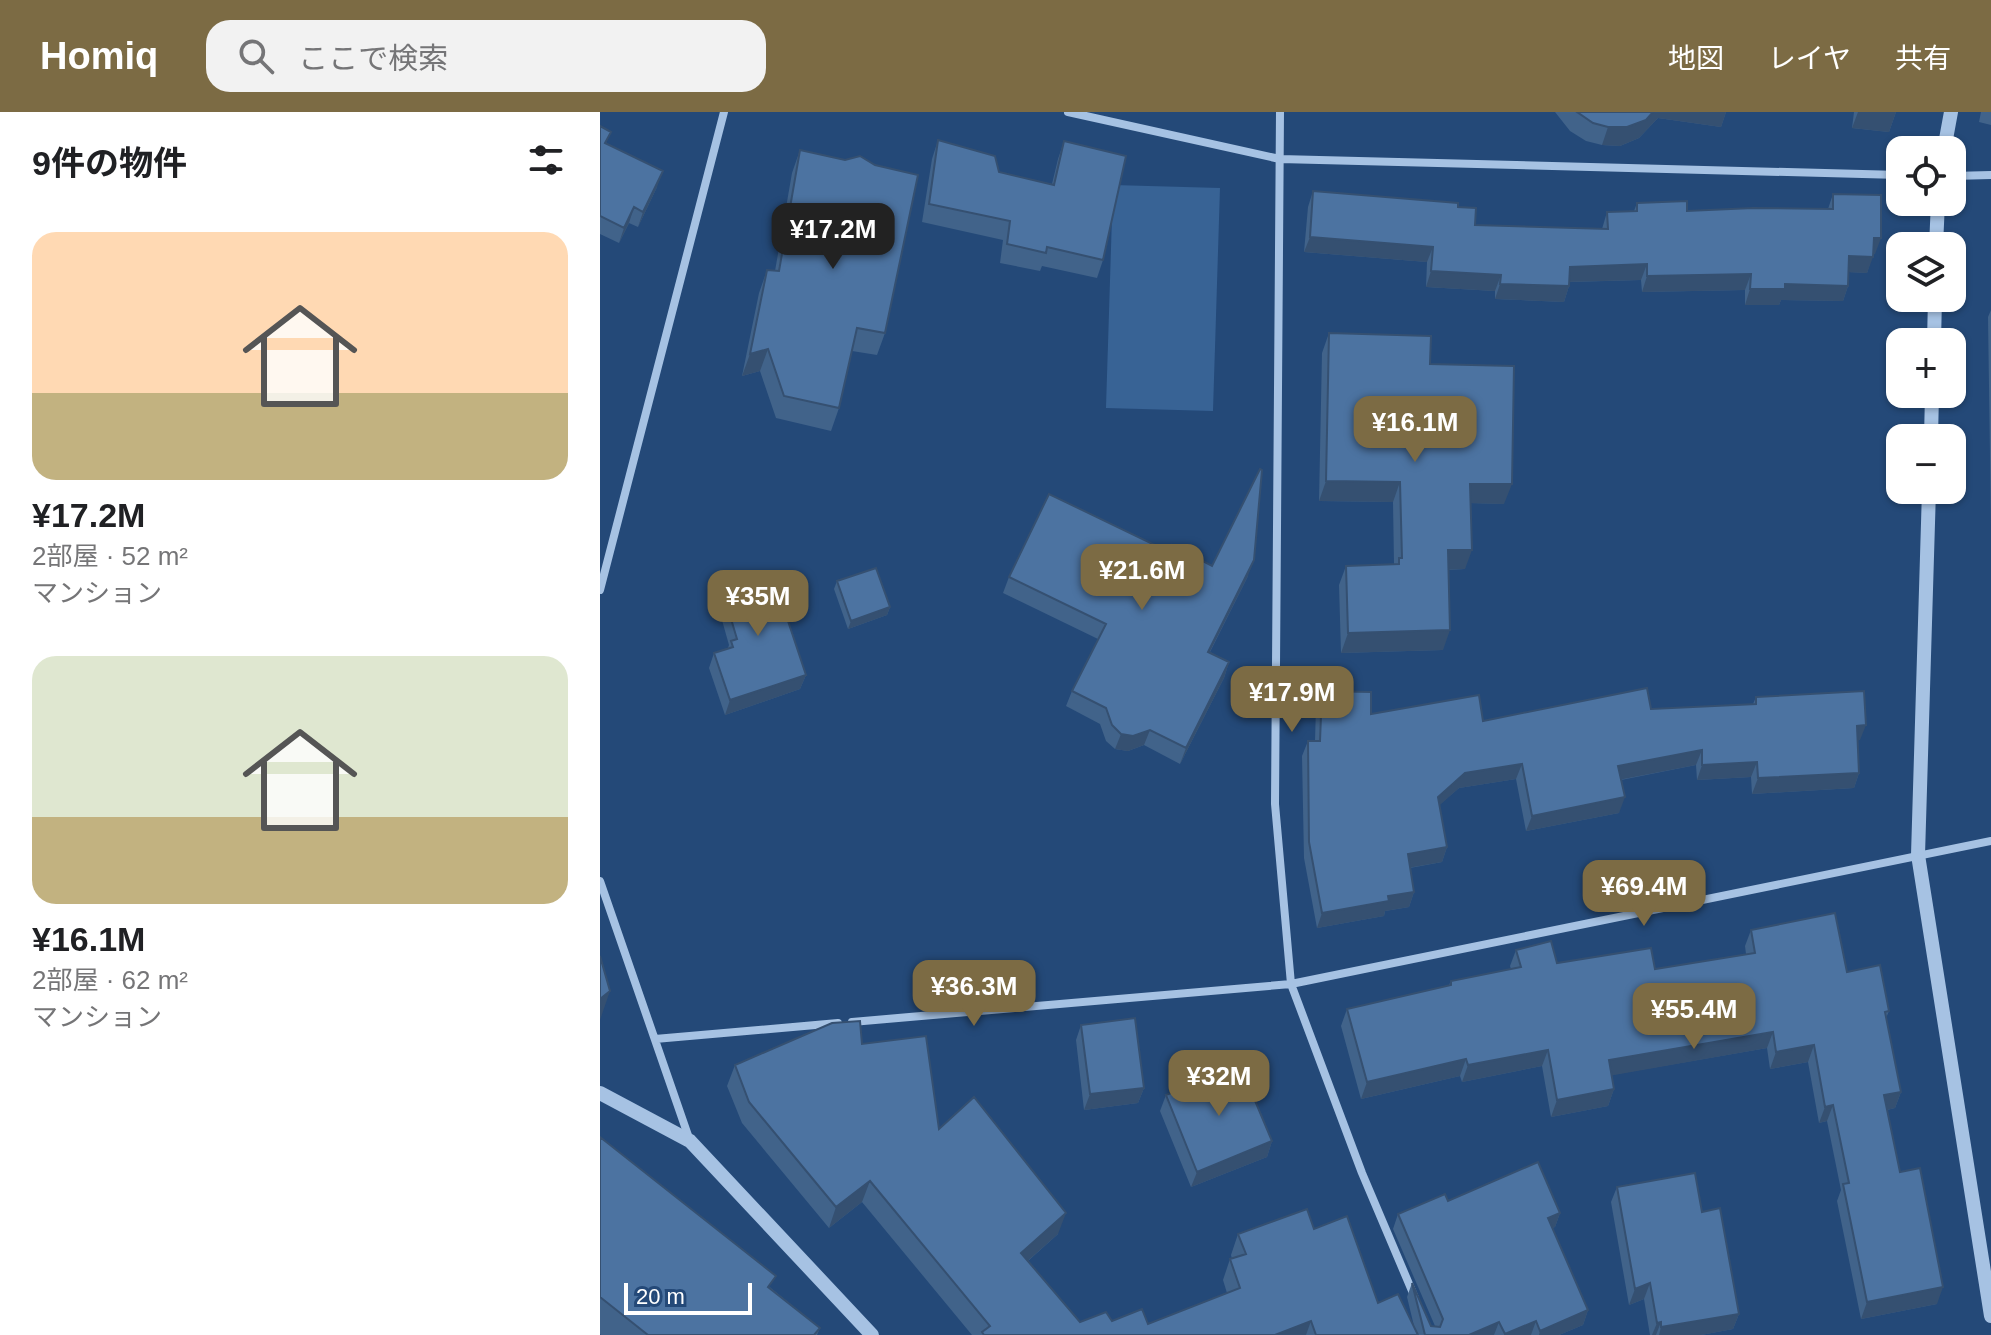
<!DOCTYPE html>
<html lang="ja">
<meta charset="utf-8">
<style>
:root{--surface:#fff;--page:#f2f2f2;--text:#202124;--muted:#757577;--accent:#7c6b44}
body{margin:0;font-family:Arial,"Noto Sans JP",sans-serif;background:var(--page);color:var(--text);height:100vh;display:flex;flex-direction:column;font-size:30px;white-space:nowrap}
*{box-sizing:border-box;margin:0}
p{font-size:26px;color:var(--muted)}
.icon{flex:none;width:44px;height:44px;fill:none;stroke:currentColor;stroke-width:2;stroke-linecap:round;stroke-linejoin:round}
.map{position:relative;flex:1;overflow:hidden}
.panel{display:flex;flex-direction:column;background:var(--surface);width:600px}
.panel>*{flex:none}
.fabs{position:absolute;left:1286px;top:24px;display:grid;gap:16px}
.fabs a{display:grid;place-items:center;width:80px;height:80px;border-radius:16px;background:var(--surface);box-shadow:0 2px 6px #0004;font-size:40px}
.scale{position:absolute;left:24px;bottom:20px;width:128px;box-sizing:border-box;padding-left:8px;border:4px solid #fff;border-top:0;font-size:22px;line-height:28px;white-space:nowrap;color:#fff;-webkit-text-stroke:6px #244978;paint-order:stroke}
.price{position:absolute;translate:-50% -68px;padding:0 18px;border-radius:16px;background:var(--accent);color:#fff;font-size:26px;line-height:52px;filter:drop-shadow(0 2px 4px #0008)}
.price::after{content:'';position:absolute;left:50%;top:48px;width:24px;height:18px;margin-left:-12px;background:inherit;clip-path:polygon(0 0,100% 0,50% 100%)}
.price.selected{background:#222;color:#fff}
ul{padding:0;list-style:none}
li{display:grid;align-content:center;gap:16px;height:424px;padding:0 32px}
li span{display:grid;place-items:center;height:248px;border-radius:24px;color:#555}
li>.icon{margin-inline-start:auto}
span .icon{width:144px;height:144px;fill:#fffc;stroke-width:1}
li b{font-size:34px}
h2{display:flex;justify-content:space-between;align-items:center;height:96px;padding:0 32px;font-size:34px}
header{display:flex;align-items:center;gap:48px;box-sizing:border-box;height:112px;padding:0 40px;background:var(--accent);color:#fff}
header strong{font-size:38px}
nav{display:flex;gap:44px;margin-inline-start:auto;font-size:28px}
.search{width:560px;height:72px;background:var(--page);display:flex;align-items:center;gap:20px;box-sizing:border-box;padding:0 28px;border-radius:24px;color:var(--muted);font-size:30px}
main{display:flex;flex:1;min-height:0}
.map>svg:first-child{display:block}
.green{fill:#386395}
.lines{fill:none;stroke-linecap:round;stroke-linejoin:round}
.minor{stroke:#a6c2e3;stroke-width:8}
.tertiary{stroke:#a6c2e3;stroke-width:14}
.wall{fill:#41638a}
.shaded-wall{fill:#355071}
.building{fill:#4c73a1;stroke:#355071;stroke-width:2}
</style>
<header>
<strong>Homiq</strong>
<div class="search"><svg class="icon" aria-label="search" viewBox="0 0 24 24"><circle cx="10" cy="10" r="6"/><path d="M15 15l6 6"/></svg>ここで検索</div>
<nav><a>地図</a><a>レイヤ</a><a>共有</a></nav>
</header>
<main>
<section class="panel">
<h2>9件の物件<svg class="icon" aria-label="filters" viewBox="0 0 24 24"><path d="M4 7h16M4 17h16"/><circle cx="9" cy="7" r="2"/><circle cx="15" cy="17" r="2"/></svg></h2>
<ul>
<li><span style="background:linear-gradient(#ffd9b3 65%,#c2b280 0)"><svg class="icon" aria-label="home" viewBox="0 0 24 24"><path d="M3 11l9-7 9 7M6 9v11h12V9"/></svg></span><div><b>¥17.2M</b><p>2部屋 · 52 m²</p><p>マンション</p></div></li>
<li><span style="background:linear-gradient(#dfe7d0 65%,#c2b280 0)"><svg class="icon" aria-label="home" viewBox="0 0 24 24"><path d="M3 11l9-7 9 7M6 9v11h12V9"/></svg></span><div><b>¥16.1M</b><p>2部屋 · 62 m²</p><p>マンション</p></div></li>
</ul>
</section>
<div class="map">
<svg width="1391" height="1223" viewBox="0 0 1391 1223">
<rect width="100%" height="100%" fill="#244978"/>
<path class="green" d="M513,73L620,76L613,299L506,296Z"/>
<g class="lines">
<path class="minor" d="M468,0L680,47L1300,63
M680,0L675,692L691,872L762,1061L815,1186
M1352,64L1391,63
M0,478L124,0
M0,769L90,1029
M252,910L691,872L1391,729
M55,927L238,911"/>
<path class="tertiary" d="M1344,38L1351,0
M1336,134L1338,90
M1334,230L1335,186
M1331,326L1332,282
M1329,378L1318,743L1391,1204
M0,981L90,1029L272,1223"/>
</g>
<path class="wall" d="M955,0H1126L1121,15L1058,6L1039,26L1020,34L1002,33L986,29L970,19Z
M1254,0H1296L1289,20L1252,16Z
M1381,0H1391V13L1379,10Z
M0,14L7,32L57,75L38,115L29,111L19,131L0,122Z
M338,28L399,60L452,72L458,47L464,29L503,148L497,166L442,154L440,159L400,151L403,128L322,110L332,47Z
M200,38L285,221L277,243L252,239L239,296L231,319L176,306L160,259L142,264L159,181L167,158L175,159L192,61Z
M713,79L858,95L875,113L1002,117L1007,100L1034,99L1037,91L1087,99L1228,97L1233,82L1275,142H1273L1267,161L1249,160L1248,174L1243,189L1181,188L1179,193H1145V178L1042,180L1041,168L970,170L969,174L964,190L895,187V179L826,175L827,150L704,140L708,95Z
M1391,198V414L1388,205Z
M729,221L830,252L904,392L871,391L865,457L848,458L843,538L741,541L739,473L746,454L794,452L793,390L719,389L722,241Z
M569,440L648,464L610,540L629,550L624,566L580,652L544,633L528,639L515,637L506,629L500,612L466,594L472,579L498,527L403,481L409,465Z
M237,469L290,495L287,503L248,517L234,477Z
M121,473L206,563L200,577L125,603L109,556L114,541L128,536L129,533L116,487Z
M722,579L771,602L883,609L1051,597L1153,592L1156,585L1260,628H1258L1259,661L1254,676L1152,682L1151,665L1097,668L1096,653L1021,668L1019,701L926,719L916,667L859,676L839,693L847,735L842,750L810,756L814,780L809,795L785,799L784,804L717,816L704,746L702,644L708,629H715L716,594Z
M1151,818L1247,860L1289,899L1286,906L1301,980L1295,996L1287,998L1300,1060L1337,1192L1261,1207L1237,1089L1241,1078L1227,1009L1219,1011L1208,950L1170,957L1167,936L1011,963L1014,977L1008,994L951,1005L942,954L862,970L860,964L761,987L741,914L747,897L849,873L851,869L911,857L910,854L916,838L957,851L1055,857L1146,842L1145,834Z
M481,913L544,976L538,991L484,998L476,928Z
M262,932L339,1017L458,1122L428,1149L480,1210L512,1209L548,1212L627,1181L623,1168L630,1147H632L631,1143L638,1122L714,1117L778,1191L814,1214L807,1185L812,1171L831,1214H835L793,1117L798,1102L848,1089L960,1101L955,1115L952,1116L988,1198L983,1213L959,1223H372L262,1090L229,1116L142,1011L127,974L135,953Z
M566,983L672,1029L667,1045L591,1075L560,999Z
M0,1025L172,1177L220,1216L217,1223H1L0,1222Z
M1017,1075L1102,1100L1139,1202L1133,1217L1101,1223H1050L1044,1187L1029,1193L1011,1090Z"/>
<path class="shaded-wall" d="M1053,0H1126L1121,15L1058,6L1039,26L1020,34L1002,33L1008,15Z
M1258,0H1296L1289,20L1252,16Z
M63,59L57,75L38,115L43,100Z
M34,95L29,111L19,131L24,116Z
M710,125L833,135L827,150L704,140Z
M1274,126H1281L1275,142L1268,141Z
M1249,144L1273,145L1267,161L1244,160Z
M1047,152L1041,168L965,170L970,155Z
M831,159L901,163L895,179L826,175Z
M1151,162L1145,178L1042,180L1047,164Z
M900,172L969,174L964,190L895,187Z
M1185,172L1248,174L1243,189L1181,188L1179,193H1145L1150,177Z
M168,237L160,259L142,264L150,242Z
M726,369L800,370L793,390L719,389Z
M870,372H912L904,392L863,391Z
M848,438H872L865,457L841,458Z
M654,448L648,464L602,555L608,540Z
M290,495L287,503L248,517L251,509Z
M850,518L843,538L741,541L748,521Z
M629,550L624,566L580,652L586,636Z
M206,563L200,577L125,603L130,588Z
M1266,613L1260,628L1252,629L1257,614Z
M550,618L544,633L528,639L515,637L521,622Z
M1102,638L1096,653L1013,669L1018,654Z
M1157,650L1151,665L1097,668L1102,653Z
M922,652L916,667L859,676L832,700L838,685L865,661Z
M1259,661L1254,676L1152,682L1158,666Z
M1025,685L1019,701L926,719L932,704Z
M847,735L842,750L802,757L808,742Z
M814,780L809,795L785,799L784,804L717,816L722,801L788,784Z
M10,879L0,908V887Z
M1173,920L1167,936L1003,965L1009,948Z
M1214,933L1208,950L1170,957L1176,940Z
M948,938L942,954L862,970L868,953Z
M866,947L860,964L761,987L767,970Z
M544,976L538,991L484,998L490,982Z
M1014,977L1008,994L951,1005L957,988Z
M1301,980L1295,996L1278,1000L1284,983Z
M1233,993L1227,1009L1219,1011L1225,995Z
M672,1029L667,1045L591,1075L597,1060Z
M270,1069L262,1090L229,1116L236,1095Z
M466,1101L458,1122L413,1162L421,1141Z
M960,1101L955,1115L942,1120L948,1106Z
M1050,1171L1044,1187L1029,1193L1035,1177Z
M1343,1175L1337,1192L1261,1207L1267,1190Z
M988,1198L983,1213L959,1223H939L940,1219Z
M1139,1202L1133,1217L1101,1223H1059L1061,1215Z
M711,1209L706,1223H675Z
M936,1209L931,1223H904L905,1222Z
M899,1210L894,1223H869Z
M1061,1210L1056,1223H1052L1057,1211Z"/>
<path class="building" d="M977,0H1053L1046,8L1027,15H1008L993,11Z
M0,14L11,20L5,31L63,59L43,100L34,95L24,116L0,104Z
M338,28L395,44L399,60L454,73L464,29L526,44L503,148L447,135L446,141L407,132L410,109L329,92Z
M200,38L245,48L260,44L275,53L318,63L285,221L257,216L239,296L184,284L168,237L150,242L167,158L179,159Z
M713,79L858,91V95L876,96L875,113L1008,117L1007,100L1037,99V91L1087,89V99L1153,96L1233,97V82L1281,83V126H1274L1273,145L1249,144L1248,174L1185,172V177H1150L1151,162L1047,164V152L970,155L969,174L900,172L901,163L831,159L833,135L710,125Z
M729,221L831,224L830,252L914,254L912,372H870L872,438H848L850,518L748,521L746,454L799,452V446H802L800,370L726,369Z
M660,357L662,358L654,448L608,540L629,550L586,636L550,618L533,624L521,622L512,613L506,596L472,579L506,512L409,465L449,382L569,440L572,433L612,454Z
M276,456L290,495L251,509L237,469Z
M158,461H172L206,563L130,588L114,541L133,535L131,529L137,527L121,473Z
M1047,576L1051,597L1156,592V585L1264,579L1266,613L1257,614L1259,661L1158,666L1157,650L1102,653V638L1018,654L1025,685L932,704L922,652L865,661L838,685L847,735L808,742L814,780L788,784L789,789L722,801L709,730L708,629H720L722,579L771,580V602L879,583L883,609Z
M1235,801L1247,860L1280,853L1289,899L1285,900L1301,980L1284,983L1300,1060L1320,1056L1343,1175L1267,1190L1243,1072L1249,1071L1233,993L1225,995L1214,933L1176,940L1173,920L1009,948L1014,977L957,988L948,938L868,953L866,947L767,970L747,897L851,873V869L921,855L916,838L951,829L957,851L1051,836L1055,857L1155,841L1151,818Z
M0,844L10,879L0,887Z
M535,906L544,976L490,982L481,913Z
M260,909L262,932L326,924L339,1017L374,985L466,1101L421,1141L480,1210L506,1200L512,1209L542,1197L548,1212L640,1176L630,1147L646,1142L638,1122L707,1097L714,1117L747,1104L778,1191L798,1182L818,1223H716L711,1209L675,1223H384L382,1220L390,1214L270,1069L236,1095L149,990L135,953L232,911Z
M640,953L672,1029L597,1060L566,983Z
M0,1025L176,1164L168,1175L220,1216L214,1223H48L0,1185Z
M938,1050L960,1101L948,1106L988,1198L940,1219L936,1209L905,1222L899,1210L869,1223H825L812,1171L831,1214L840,1215L843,1207L798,1102L845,1082L848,1089Z
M1095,1061L1102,1100L1120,1096L1139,1202L1061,1215V1210L1057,1211L1050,1171L1035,1177L1017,1075Z"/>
</svg>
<div class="fabs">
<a><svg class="icon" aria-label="locate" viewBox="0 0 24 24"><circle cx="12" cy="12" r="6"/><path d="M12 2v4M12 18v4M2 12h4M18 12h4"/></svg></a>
<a><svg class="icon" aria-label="layers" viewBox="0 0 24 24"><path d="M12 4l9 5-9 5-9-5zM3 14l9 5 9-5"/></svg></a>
<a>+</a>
<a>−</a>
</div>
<div class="scale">20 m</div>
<b class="price selected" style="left:233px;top:159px">¥17.2M</b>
<b class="price" style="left:815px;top:352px">¥16.1M</b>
<b class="price" style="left:542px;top:500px">¥21.6M</b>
<b class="price" style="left:158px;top:526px">¥35M</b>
<b class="price" style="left:692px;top:622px">¥17.9M</b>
<b class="price" style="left:1044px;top:816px">¥69.4M</b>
<b class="price" style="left:374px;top:916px">¥36.3M</b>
<b class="price" style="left:1094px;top:939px">¥55.4M</b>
<b class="price" style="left:619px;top:1006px">¥32M</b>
</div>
</main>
